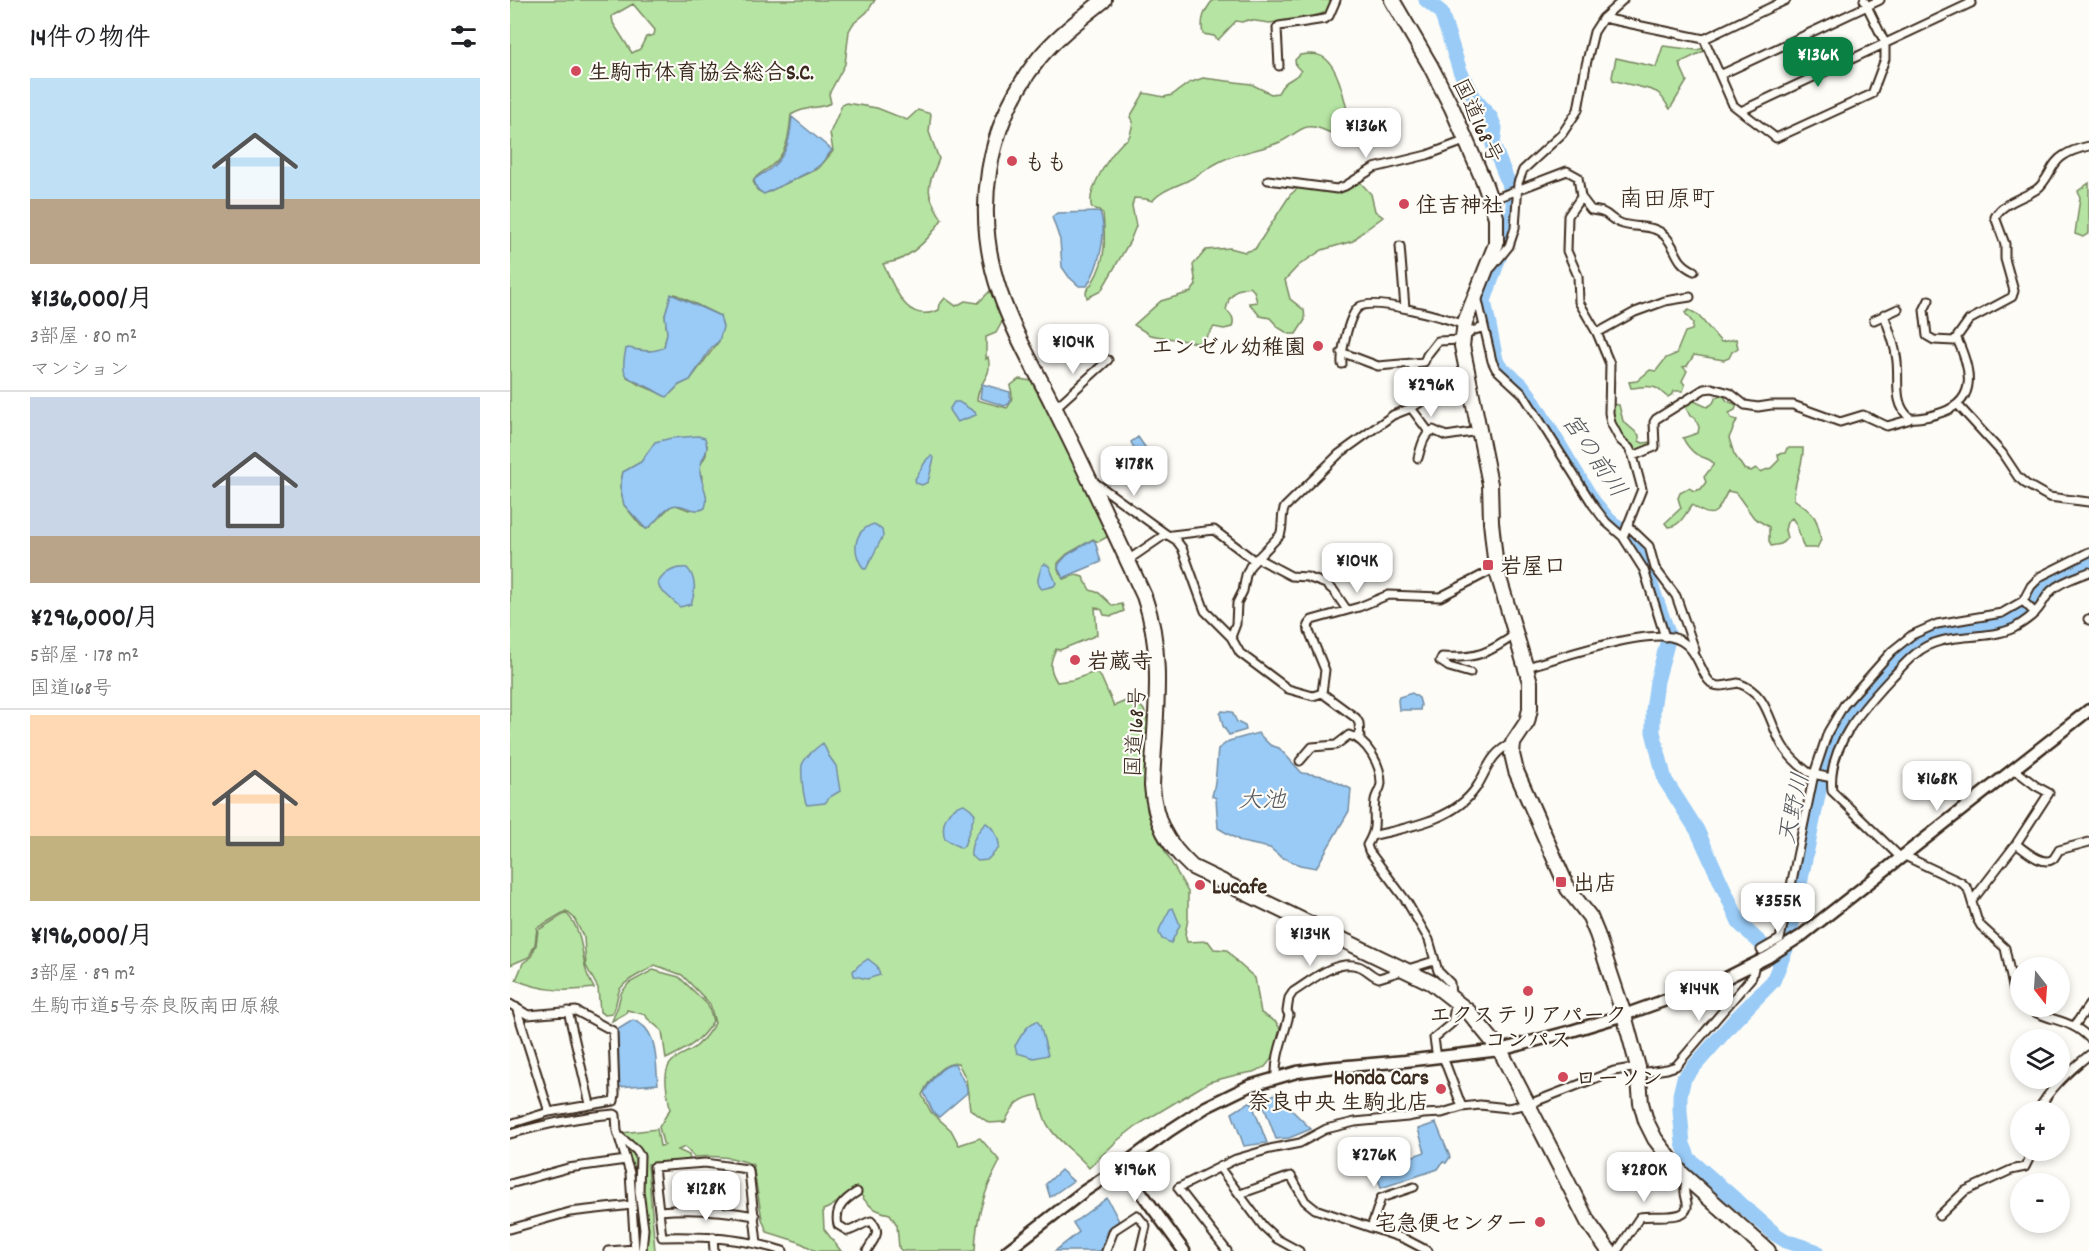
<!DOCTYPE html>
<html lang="ja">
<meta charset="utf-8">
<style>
:root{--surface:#fff;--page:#f2f2f2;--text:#202124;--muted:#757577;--line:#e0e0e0;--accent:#0b8043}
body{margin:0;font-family:Dekko,"Klee One",sans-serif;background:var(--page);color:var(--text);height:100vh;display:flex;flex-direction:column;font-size:22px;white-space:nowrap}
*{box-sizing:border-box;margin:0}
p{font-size:20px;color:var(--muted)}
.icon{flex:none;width:33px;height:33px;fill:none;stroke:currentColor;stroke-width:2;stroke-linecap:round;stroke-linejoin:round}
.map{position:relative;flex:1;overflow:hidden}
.details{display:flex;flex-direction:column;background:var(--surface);width:510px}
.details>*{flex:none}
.needle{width:39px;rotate:163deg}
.tools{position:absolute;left:1500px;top:957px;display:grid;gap:12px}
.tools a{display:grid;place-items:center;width:60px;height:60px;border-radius:50%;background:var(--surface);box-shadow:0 3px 9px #0003;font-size:30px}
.price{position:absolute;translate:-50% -51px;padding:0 14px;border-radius:12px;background:#fff;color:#222;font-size:20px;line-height:39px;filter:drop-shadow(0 2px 3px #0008)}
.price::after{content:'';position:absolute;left:50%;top:36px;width:18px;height:14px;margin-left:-9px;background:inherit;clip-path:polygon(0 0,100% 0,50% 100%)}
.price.current{background:var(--accent);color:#fff}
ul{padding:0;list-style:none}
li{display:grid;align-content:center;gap:12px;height:318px;padding:0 30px}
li+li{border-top:2px solid var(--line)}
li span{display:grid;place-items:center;height:186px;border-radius:0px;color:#555}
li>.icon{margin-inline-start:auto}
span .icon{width:108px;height:108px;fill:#fffc;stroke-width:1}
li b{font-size:26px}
h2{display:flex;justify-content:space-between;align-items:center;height:72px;padding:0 30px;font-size:26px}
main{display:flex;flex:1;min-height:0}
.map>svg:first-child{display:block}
.green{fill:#b6e4a3;stroke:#788760;stroke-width:1.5;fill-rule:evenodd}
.water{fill:#99cbf6;stroke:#738ba0;stroke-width:1.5}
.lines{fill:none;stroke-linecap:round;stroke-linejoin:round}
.river{stroke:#99cbf6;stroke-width:15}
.street-casing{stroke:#3b2a1e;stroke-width:11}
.secondary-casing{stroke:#3b2a1e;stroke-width:15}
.highway-casing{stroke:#3b2a1e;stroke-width:18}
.street{stroke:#fdfcf7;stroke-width:7}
.secondary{stroke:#fdfcf7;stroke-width:10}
.highway{stroke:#fdfcf7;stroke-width:14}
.poi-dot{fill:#d1495b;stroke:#fdfcf7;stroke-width:2}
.labels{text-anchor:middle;stroke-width:4.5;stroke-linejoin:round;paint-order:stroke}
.poi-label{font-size:22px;font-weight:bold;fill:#3b2a1e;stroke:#fdfcf7;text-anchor:start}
.street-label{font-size:22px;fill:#3b2a1e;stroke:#fdfcf7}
.neighbourhood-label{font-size:24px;fill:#3b2a1e;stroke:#fdfcf7}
.water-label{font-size:24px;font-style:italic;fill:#575a5f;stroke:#fdfcf7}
</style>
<main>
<section class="details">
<h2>14件の物件<svg class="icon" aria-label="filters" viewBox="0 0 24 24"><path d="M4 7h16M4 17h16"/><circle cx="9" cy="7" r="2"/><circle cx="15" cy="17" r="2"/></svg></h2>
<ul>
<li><span style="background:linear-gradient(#bfe0f5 65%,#b9a48a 0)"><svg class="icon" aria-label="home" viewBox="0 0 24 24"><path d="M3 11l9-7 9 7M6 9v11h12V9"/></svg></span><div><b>¥136,000/月</b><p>3部屋 · 80 m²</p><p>マンション</p></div></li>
<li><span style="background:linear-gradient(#c9d6e8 75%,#b9a48a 0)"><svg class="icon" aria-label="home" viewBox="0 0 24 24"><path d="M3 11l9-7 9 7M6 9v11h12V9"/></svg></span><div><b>¥296,000/月</b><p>5部屋 · 178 m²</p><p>国道168号</p></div></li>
<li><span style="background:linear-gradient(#ffd9b3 65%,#c2b280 0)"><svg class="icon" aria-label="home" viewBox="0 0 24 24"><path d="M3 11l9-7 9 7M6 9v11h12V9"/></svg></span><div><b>¥196,000/月</b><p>3部屋 · 89 m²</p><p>生駒市道5号奈良阪南田原線</p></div></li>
</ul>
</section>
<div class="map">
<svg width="1579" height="1251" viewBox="0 0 1579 1251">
<rect width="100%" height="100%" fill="#fdfcf7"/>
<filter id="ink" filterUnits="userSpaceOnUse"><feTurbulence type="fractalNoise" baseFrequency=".0167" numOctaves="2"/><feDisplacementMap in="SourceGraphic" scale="12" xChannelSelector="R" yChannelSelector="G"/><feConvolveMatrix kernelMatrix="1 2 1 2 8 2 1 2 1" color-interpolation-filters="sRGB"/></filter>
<g filter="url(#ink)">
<path class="green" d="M0,0H365L357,12L343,24L339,31L335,64L319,94L321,103C306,110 298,105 281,115C279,134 278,153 261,166C255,171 247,174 243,181L247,190L254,194L309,168L323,151L320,133L332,105L336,103L367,108L397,120L408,110L421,114L419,132L429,159C417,188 414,191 432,219C422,235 408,250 391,259C386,262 378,262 373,264C385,287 395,325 429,310L430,304L435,298L446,306L455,301L468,303L480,291L493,320L486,333L476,337V359L478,357C483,379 469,378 467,400L497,408C503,401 503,394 500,386L509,379L522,381L537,403L597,532V537L588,542L583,539L557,554L548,563V570L553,579L566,575L573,577L580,590L589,593L603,606L612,604L614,611L602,616L594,615L592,610L585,607L587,635L550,650L546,649C539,663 539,669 547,682L562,680L585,672L591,677L604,706L623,698L634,710L639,725L637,810L647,837L678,892V919L675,934L677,942L698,941L704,949L717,950L728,963L745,978L751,1013L766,1022L771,1030L763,1057L755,1067L743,1072L726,1075L699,1082L626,1126L608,1140L579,1168C567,1153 550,1144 539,1127C533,1119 531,1105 528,1095C509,1098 503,1105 495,1122L479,1123L460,1109L456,1079L448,1063C430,1063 419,1080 412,1095L421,1112L441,1130L449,1145L470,1138L490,1161C474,1191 466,1217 465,1251H392L389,1248L387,1225L380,1214C363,1211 354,1203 347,1187C336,1195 326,1206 313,1210L314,1229L331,1251H306L289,1242L257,1232L252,1219L243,1165C224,1156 205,1156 184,1157L175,1147L168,1150L179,1155L180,1160L138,1164L145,1251H128L123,1172L112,1133L147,1129L150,1146L155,1145L153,1143L149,1127L160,1109C159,1099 155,1087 156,1076C157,1058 172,1056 184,1048C193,1042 199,1031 205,1023L200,1004L172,975L145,965C134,973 115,979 109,991C106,999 107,1006 102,1014L95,1015L90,1012L88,988L76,966L74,938L64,918L56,911L27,928L25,944L19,957L0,965ZM123,4L145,30L144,35L136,37L130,49L122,53L103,23L102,16ZM165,294L210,316L209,341L180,380L169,385L159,395L154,396C142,388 127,386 117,377L116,349C128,348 143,355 154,347L157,333L155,315ZM197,445L196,455L190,466L192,478L179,510L166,505L161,506L137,529L131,526L114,505L110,487L113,472L131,462L141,449Z
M703,0H822L816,12L803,17L760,23L738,20L732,22L726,21L708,40L704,36L693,34C690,20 694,11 703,0Z
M1153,46L1187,50L1194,48V51L1169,63L1177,81L1160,109C1156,104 1153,97 1148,93C1142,88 1113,84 1103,80L1102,77L1106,58L1146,67Z
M798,54C804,54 810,54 816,59C830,71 835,104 840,121C823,147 818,124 797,127C790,128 778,139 770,142C752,150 730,152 713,160C700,166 689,175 677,181C664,187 651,191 642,201L636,199L624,198L622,206L626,226L620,241L591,291L577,298L576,292C596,265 596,246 593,214L589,210L582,208C575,192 600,155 612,143C615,140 617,141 619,137C621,133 622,127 623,122L620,117L634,93L654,97L662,95L679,83L693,78L741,84L761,94L768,93C776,77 783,82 791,71L786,66L785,60L790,55Z
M850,182L861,194L865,211L873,217L850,234L843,241L812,250L788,266L775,280L780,299L794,310L795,320L786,334H779L769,328L760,318L750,316L739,303L747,302L744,291L740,287L727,290L719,299L716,310C722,315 725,319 722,327L714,329L704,327L693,341L687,343L640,335L624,325L651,301L681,292L686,285L683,265L696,250L720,248L735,252L745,249L780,195L788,188L830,193Z
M1579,183V233L1573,237L1565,234L1570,198L1568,191Z
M1179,310L1187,314L1211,342L1226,339L1228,348L1222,352L1219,358L1214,360L1184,355L1177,366L1173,367L1177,371L1172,381L1175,385L1173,391H1164L1163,394L1158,397C1153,395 1151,390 1146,388C1138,384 1130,388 1121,388L1119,382L1127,381L1140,370L1146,371L1156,358L1166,354L1175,332L1182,330L1183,323L1175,313Z
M1213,395L1217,401L1227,405L1225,410L1219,413L1221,418L1227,420L1219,438L1224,454L1234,469L1241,471L1246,468L1250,472L1261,468L1269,460L1268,454L1275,453L1277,448H1293C1294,466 1283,481 1284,499C1303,514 1307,514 1311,540L1307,548H1294C1289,537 1290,528 1282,518L1277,522L1275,530L1277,538L1271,544L1261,546L1259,541V527L1244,518L1226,493L1218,491C1207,510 1207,523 1182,505C1174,515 1171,526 1158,527L1155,523L1171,508L1168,498L1170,493L1179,488L1184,491L1191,489L1196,482L1194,477L1204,464C1199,457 1193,459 1186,454C1181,451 1175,443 1173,438L1188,433L1189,427L1185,418L1180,416L1176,408L1177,403L1184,401L1197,407L1203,403L1206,397Z
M1102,404L1109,405L1113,421L1129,435V441L1133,443L1142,442L1141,446L1128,453C1110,447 1101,421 1102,404Z
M56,913C71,928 71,946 75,966C76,974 80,981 84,988C56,992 32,991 6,980L13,963L21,957L26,945L28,930Z
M143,970L169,977L198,1005L203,1021C189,1043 178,1048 156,1059L152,1031L137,1018L136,1015L117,1010L116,1013L102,1021L108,1006L111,993L119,983Z"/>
<path class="water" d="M282,117L322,150L311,164L303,170L254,194L247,189L244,180C249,175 255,173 260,169C278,155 280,138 282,117Z
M590,212C598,234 589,266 577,286H569L559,277L552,267L550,240L542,217L547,213Z
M161,294L210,316L213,327L209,341L201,348L180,380L169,385L157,397C151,395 146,391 140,388C118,377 109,380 116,349L118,348C130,350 144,354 154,347L157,333L155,315Z
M472,384L500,392V403L495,406L470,398Z
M444,402H449L465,412L466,415L447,422L439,410Z
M188,436L195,438C201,455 190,456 190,470C190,483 200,494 195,508C183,515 173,502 162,506C150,510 147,524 136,529L114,505L110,487L113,472L131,462L145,442L162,438Z
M628,437L649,467L647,472L639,477L621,442Z
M421,456L424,458L418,482L412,485L406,483L405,479L417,459Z
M364,524L372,530L373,536L356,569H354C342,553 342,531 364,524Z
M582,540L585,541L591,562L553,578L548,568L549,564L557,555Z
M535,564L539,566L546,583L544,586L532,589C524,582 530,574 532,565Z
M177,568C186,577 186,592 181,604L170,607L150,589L148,583C154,572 165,567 177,568Z
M902,693L909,698L911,705L910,710H889L888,700L889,697Z
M712,711L722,712L727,722L735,726L736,730L719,735L713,726L710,714Z
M748,733L760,745L769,748L792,773L814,776L841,789L839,811L806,868L790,865L771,857L760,848L732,842L708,828L706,798L702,796C707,780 706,765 708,749L719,741Z
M313,743L319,756L326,766L330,791L320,797L315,803L297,805C293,799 291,772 292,765C295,757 307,747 313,743Z
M454,804L461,809L465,814L454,846L451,848L435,839C430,823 437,808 454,804Z
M476,823C483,827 490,839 489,848L477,860L468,861L461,856C460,844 467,831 476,823Z
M663,908L670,925L661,943L652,939L649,933L650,928L660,909Z
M358,959L367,966L370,975L357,979L344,976L343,971L349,965Z
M123,1020C149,1029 145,1060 148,1084L109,1087L107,1030Z
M527,1021L530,1025L538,1055L524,1058L507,1053L505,1046C511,1036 516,1025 527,1021Z
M445,1064L457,1088V1093L429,1117L423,1112L414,1093C420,1081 431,1065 445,1064Z
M765,1094L801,1129L779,1138L766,1139L752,1101Z
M741,1101L757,1143L734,1146L722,1113Z
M926,1123L940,1157L936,1163L933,1162L928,1169L871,1188L865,1169L915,1152L908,1129Z
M551,1170L563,1181L540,1197L536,1184Z
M597,1198L609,1221L597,1230L591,1251H545L569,1232L563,1223Z"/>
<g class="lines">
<path class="river" d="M916,0L931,12L950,71L965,99L981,118L985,128L983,145L1003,194V210L997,234L974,301L986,360L989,366L1011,384L1020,396L1083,501L1098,519L1117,536L1131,556L1158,633V640L1147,681L1143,710V732L1155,780L1187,830L1230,924L1271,962
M1306,1251L1276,1241L1265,1234L1179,1159L1173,1144L1170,1111V1095L1174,1078L1224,1021L1263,981L1276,949L1281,928L1313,771C1316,758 1320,745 1327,732C1340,705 1379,662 1404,643C1414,635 1429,631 1442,628C1462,623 1486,629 1504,618C1517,611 1522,599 1531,588C1543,574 1563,569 1579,562"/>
<g class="street-casing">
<path id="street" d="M1093,18L1194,39L1276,0
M1194,39L1223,105L1266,138L1362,94L1375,59V43L1354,0
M769,66L767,28L769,26L815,19L819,16L826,0
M1210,75L1370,0
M1231,111L1461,3L1460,0
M758,180L827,189L835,186L864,168L917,155L957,140
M1071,197L1081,210C1102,212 1096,218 1110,223C1124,229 1143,223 1155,236C1168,249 1164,262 1184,271
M981,200L1057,171L1068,177L1071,197L1058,216L1057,251L1068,276L1069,302L1087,333L1100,364L1099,413L1101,423L1110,440L1119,448L1123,456L1132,489L1113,537L1134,570L1155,637
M890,246L895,308
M982,267L999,246L1005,228L1008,183L1013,170L1052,134L1068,110L1076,65L1084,32L1093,18L1113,0
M967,296L982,361L986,369L1013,394L1083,505L1096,522L1113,537
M1419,300L1414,310L1417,336L1424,340L1444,341L1459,320L1502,297L1504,291L1495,259V244L1485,217C1493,202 1514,198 1527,189C1539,180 1541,163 1553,156C1560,151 1570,148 1579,146
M1374,314C1378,328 1384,341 1386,355C1391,377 1381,402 1400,418C1412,419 1422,416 1433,412C1469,399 1460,367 1447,339
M1364,320L1388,309
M1087,333L1125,312L1155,301L1180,297
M831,352L868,366L914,362L917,355L928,341L952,340L962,331L974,327
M832,364C831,352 839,314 849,307C863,297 937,318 954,325
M901,364L919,396
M1448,405L1492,453L1508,477L1516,484L1539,497L1579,502
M545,408L598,360
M901,408L919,432
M1123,456L1145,447L1144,422L1146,419L1194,389L1202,388L1220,393L1235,405L1248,407L1261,405H1283L1330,422L1353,415L1377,426L1398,420L1400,418
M908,458C911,448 913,435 923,430L936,436L969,431
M583,481L656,534
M1118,526L1139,546L1145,568L1166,596L1185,650
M662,535L704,530L745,561
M747,558L781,576L797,577L816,584L824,591L837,610
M618,560L656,534L666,540L672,548L695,611L721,637L730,653L778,689L803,696L812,693L846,718L849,723L850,739
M1513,601L1525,613
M1578,619L1579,620
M721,637L726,624L727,603L733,591L736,575L740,566L770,535C774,526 770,516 775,507L829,454L883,415L901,408L928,392L959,383
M1017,667C1051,657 1128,631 1161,637C1194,644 1188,686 1210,686C1215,686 1222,684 1228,683C1257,693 1258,718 1270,741C1275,752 1288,765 1298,772C1305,775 1314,776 1321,778
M960,673L939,667L930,661L932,657C966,659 980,653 1007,633
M812,693L815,670L799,631L798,625L802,620L849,607L878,595L930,597L986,568
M790,761L802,747L826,745L839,735C857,740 871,765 871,783C871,789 866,794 865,800C862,821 869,825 857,845L859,851L897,902L919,940L928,971L940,983L941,996
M862,836C898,827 943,821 966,788C978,770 979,753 1003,743
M1506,844C1514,849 1532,867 1543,859C1545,857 1547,853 1549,850L1579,842
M1395,856L1452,883L1458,889L1467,919L1471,926L1495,948L1503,987L1510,1001
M1391,858L1322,791C1317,746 1353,708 1381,678C1393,666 1404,652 1419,645C1446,633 1477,640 1504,628C1513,623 1522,617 1529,608C1534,602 1536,595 1542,590C1552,581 1567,577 1579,572
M1462,901L1506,844L1539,793L1526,786L1504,769
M1251,950L1270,939L1304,774L1318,732L1334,705L1382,651L1402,635L1427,624L1492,613L1513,601L1521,586L1531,576L1579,552
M0,1004L18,1015L66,1011L103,1031L105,1094L104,1101L39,1112L0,1124
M1515,1006C1536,1022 1559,1017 1579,1038
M6,1007L39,1112
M58,1011L80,1104
M1565,1025L1579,1005
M933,1057L952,1107
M927,1058L924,1038L942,1023L946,1001
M1130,1073L1157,1069L1166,1066L1242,977L1245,964
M766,1077C765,1055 774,1037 779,1015L777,1011L779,998L783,992C801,981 825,959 848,966C856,968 861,976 869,978L924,961
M1527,1112C1540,1088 1559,1071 1579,1055
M0,1134C35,1124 68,1117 104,1114L106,1115L107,1131L120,1173L125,1251
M109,1136L126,1150L130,1156L129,1191L134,1229L132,1251
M709,1167L753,1226L767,1239L789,1251
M0,1184L58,1168L116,1160
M347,1192C334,1200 324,1209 328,1225L338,1231C346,1229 353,1223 361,1221C373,1233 363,1239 357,1251
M730,1194L781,1176L795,1201L805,1209L895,1239L918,1251
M149,1211C182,1208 212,1210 245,1216
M1429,1216L1455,1191L1501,1170L1515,1167L1519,1159L1517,1150
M861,1228L871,1198L904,1187
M0,1229L60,1212L122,1205
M203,1237L204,1251
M247,1243L239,1171L237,1169L195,1163L144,1167L152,1237C193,1236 233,1238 273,1251
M98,1251L125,1249
M596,1251L604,1230L627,1215L636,1226L630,1251
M717,1251L668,1188L726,1159L760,1149L790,1143L816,1129L845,1122L897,1117L913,1114L932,1113L952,1107L970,1105L998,1108L1019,1104L1104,1071L1128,1067
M1107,1251L1130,1217C1142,1214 1175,1221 1177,1207C1178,1202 1175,1197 1175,1193C1174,1188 1176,1183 1176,1179"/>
</g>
<g class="secondary-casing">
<path id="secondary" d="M612,1166L674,1251
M497,1251L573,1192L612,1166L659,1131L696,1107L739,1086L787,1072L816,1068L895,1061L990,1050L1058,1032L1114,1015L1212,980L1258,957L1291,936L1579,710"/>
</g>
<g class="highway-casing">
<path id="highway" d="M594,0C572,18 548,35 530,57C476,124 462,212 490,293C503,331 524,367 542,403C574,467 604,531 634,596C656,657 644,722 642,786C645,822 656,843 682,867L922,983L958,1011L990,1050L1078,1222L1099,1251
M882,0L920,65L942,108L974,182L986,217V244L955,322L952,346L980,484L981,522L986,568L1020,682V709L1017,722L1003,743L1002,754L1006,771L1058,889L1080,917L1087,934L1114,1015L1128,1067L1131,1103L1136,1121L1145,1139L1172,1174L1258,1251"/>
</g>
<use href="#street" class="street"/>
<use href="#secondary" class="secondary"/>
<use href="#highway" class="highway"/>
</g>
</g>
<g class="poi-dot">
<circle cx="66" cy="71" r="6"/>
<circle cx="502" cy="161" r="6"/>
<circle cx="894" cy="204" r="6"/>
<circle cx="808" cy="346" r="6"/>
<rect x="972" y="559" width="12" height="12" rx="3"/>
<circle cx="565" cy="660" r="6"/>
<rect x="1045" y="876" width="12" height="12" rx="3"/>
<circle cx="690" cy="885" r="6"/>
<circle cx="1018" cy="991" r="6"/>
<circle cx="1053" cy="1077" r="6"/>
<circle cx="931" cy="1089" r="6"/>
<circle cx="1030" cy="1222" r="6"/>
</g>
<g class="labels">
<g class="poi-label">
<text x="78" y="79">生駒市体育協会総合S.C.</text>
<text x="514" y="169">もも</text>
<text x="906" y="212">住吉神社</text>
<text x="796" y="354" text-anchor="end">エンゼル幼稚園</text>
<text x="990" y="573">岩屋口</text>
<text x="577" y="668">岩蔵寺</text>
<text x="1063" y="890">出店</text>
<text x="702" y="893">Lucafe</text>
<text x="1018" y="1022" text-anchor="middle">エクステリアパーク<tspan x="1018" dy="25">コンパス</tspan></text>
<text x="919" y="1084" text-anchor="end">Honda Cars<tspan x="919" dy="25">奈良中央 生駒北店</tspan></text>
<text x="1065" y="1085">ローソン</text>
<text x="1018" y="1230" text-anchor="end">宅急便センター</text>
</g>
<g class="street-label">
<text transform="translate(969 120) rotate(65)" y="8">国道168号</text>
<text transform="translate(624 732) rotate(-87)" y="8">国道168号</text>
</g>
<g class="neighbourhood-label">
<text x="1157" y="206">南田原町</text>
</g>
<g class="water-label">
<text transform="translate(1085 455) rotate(56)" y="8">宮の前川</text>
<text x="752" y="807">大池</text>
<text transform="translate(1283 808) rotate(-78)" y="8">天野川</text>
</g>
</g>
</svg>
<div class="tools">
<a><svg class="needle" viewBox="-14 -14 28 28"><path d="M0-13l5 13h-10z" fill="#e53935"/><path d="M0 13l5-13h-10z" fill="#757577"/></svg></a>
<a><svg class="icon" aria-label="layers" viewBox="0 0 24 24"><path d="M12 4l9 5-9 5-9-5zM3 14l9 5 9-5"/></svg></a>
<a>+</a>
<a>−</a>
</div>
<b class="price current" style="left:1308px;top:88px">¥136K</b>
<b class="price" style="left:856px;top:159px">¥136K</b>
<b class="price" style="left:563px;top:375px">¥104K</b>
<b class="price" style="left:921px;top:418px">¥296K</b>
<b class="price" style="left:624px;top:497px">¥178K</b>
<b class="price" style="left:847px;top:594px">¥104K</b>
<b class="price" style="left:1427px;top:812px">¥168K</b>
<b class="price" style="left:1268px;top:934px">¥355K</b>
<b class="price" style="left:800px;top:967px">¥134K</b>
<b class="price" style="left:1189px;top:1022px">¥144K</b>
<b class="price" style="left:864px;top:1188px">¥276K</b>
<b class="price" style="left:625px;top:1203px">¥196K</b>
<b class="price" style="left:1134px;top:1203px">¥280K</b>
<b class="price" style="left:196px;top:1222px">¥128K</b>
</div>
</main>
